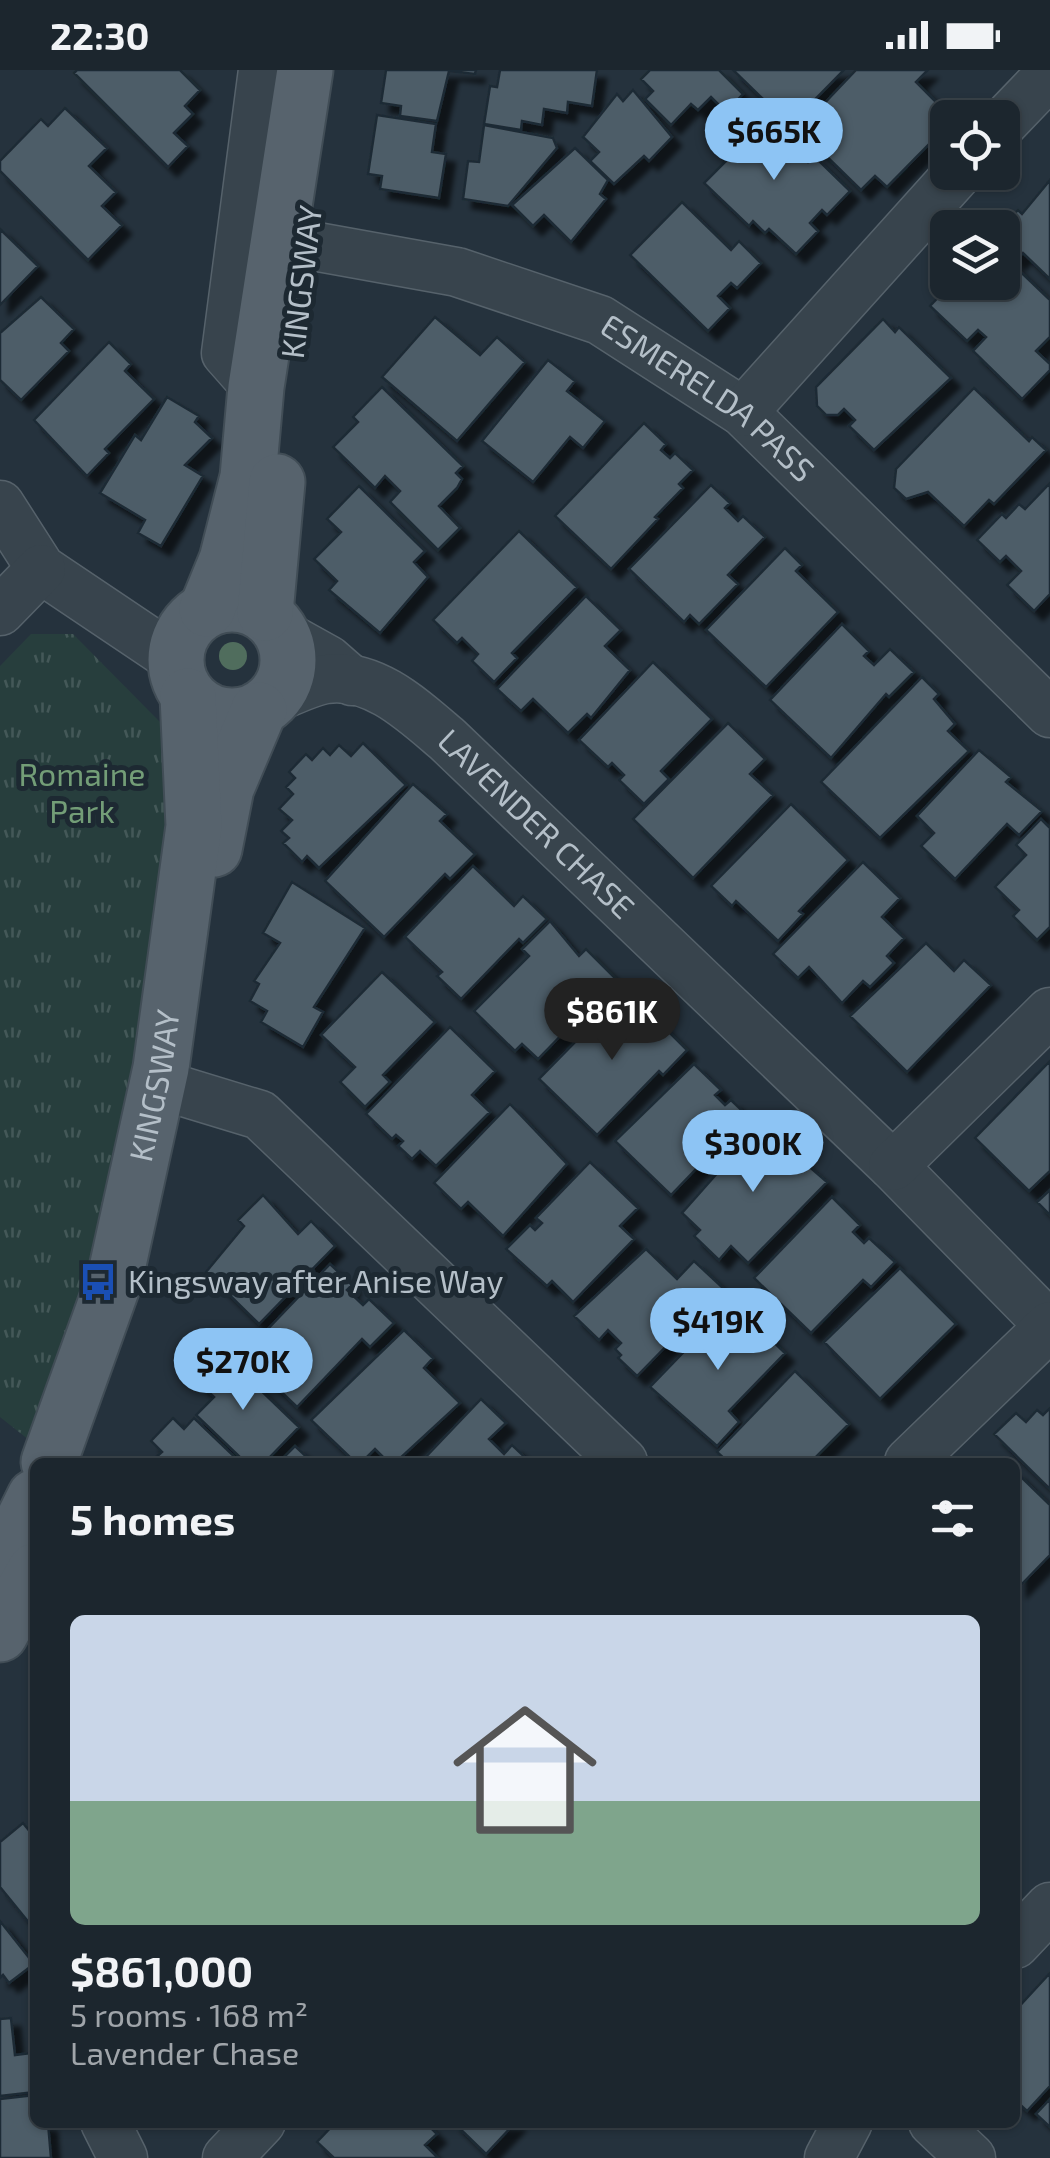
<!DOCTYPE html>
<meta charset="utf-8">
<style>
:root{--surface:#1c262e;--page:#252e36;--text:#f1f3f6;--muted:#a0a5aa;--line:#3a434a;--accent:#8dc4f4}
body{margin:0;font-family:"Exo 2",sans-serif;background:var(--page);color:var(--text);height:100vh;display:flex;flex-direction:column;font-size:38px;white-space:nowrap}
*{box-sizing:border-box;margin:0}
p{font-size:32px;color:var(--muted)}
.icon{flex:none;width:55px;height:55px;fill:none;stroke:currentColor;stroke-width:2;stroke-linecap:round;stroke-linejoin:round}
.map{position:relative;flex:1;overflow:hidden}
.details{position:absolute;left:30px;top:1388px;width:990px;height:670px;display:flex;flex-direction:column;background:var(--surface);border-radius:15px;box-shadow:0 2px 8px #0004,0 0 0 2px var(--line)}
.details>*{flex:none}
.fabs{position:absolute;left:930px;top:30px;display:grid;gap:20px}
.fabs a{display:grid;place-items:center;width:90px;height:90px;border-radius:15px;background:var(--surface);box-shadow:0 2px 8px #0004,0 0 0 2px var(--line);font-size:50px}
.price{position:absolute;translate:-50% -85px;padding:0 22px;border-radius:35px;background:var(--accent);color:#111;font-size:32px;line-height:65px;filter:drop-shadow(0 2px 5px #0008)}
.price::after{content:'';position:absolute;left:50%;top:60px;width:30px;height:22px;margin-left:-15px;background:inherit;clip-path:polygon(0 0,100% 0,50% 100%)}
.price.current{background:#222;color:#fff}
ul{padding:0;list-style:none}
li{display:grid;align-content:center;gap:20px;height:530px;padding:0 40px}
li+li{border-top:2px solid var(--line)}
li span{display:grid;place-items:center;height:310px;border-radius:15px;color:#555}
li>.icon{margin-inline-start:auto}
span .icon{width:180px;height:180px;fill:#fffc;stroke-width:1}
li b{font-size:42px}
h2{display:flex;justify-content:space-between;align-items:center;height:120px;padding:0 40px;font-size:42px}
.status{display:flex;justify-content:space-between;align-items:center;height:70px;padding:0 50px;background:var(--surface);direction:ltr}
.status svg{height:28px;fill:currentColor}
.map>svg:first-child{display:block}
.park{fill:url(#park-tufts)}
.building{fill:#4e5d68;stroke:#1f2b34;stroke-width:2.5;filter:url(#shadow)}
.lines{fill:none;stroke-linecap:round;stroke-linejoin:round}
.minor-casing{stroke:#56626b;stroke-width:51}
.major-casing{stroke:#414d56;stroke-width:59}
.minor{stroke:#38444d;stroke-width:48}
.major{stroke:#57636d;stroke-width:55}
.tree{fill:#506d5d}
.labels{text-anchor:middle;stroke-width:10;stroke-linejoin:round;paint-order:stroke}
.street-label{font-size:32px;fill:#b4bfc8;stroke:#1d2932}
.park-label{font-size:32px;fill:#739d77;stroke:#1d2932}
.poi-label{font-size:32px;fill:#b4bfc8;stroke:#1d2932;text-anchor:start}
</style>
<div class="status"><b>22:30</b><svg viewBox="0 0 49 12"><path d="M0 12V9h3v3zM5 12V6h3v6zM10 12V3h3v9zM15 12V0h3v12zM26 1h20v11H26zM47 4h2v5h-2z"/></svg></div>
<div class="map">
<svg width="1050" height="2088" viewBox="0 0 1050 2088">
<defs>
<pattern id="park-tufts" width="24" height="20" patternUnits="userSpaceOnUse" patternTransform="scale(2.5)"><rect width="24" height="20" fill="#273e3d"/><path d="M3 7l-1-3M5 7V3M7 7l1-3M15 17l-1-3M17 17v-4M19 17l1-3" fill="none" stroke="#445858"/></pattern>
<filter id="shadow"><feDropShadow dx="9" dy="9" stdDeviation="2.5" flood-color="#0009"/></filter>
</defs>
<rect width="100%" height="100%" fill="#25323d"/>
<path class="park" d="M31,564H73L160,652L167,740L121,1119L29,1370L0,1347V596Z"/>
<path class="building" d="M77,0H180L200,20L185,36L193,44L174,63L188,76L168,97L74,3Z
M386,0H476L475,4L449,1L437,51L400,46L401,36L381,33Z
M500,0H597L592,36L568,32L567,43L544,39L542,55L522,51L521,60L484,54L490,16L497,17Z
M650,0H719L743,24L726,42L711,27L698,40L691,34L671,55L645,29L653,21L641,9Z
M733,0H844L790,55Z
M856,0H928L916,12L952,48H948V55L887,117L875,106L861,120L819,79L838,60L818,40Z
M633,20L672,67L649,91L644,86L614,114L590,91L599,82L583,67L617,24L623,31Z
M65,38L107,78L89,96L116,122L102,136L122,155L88,190L0,101V91L41,49L48,56Z
M758,38L808,92L814,86L850,121L827,145L822,140L810,153L818,161L796,184L769,159L765,163L753,151L749,156L704,113L726,91L716,81Z
M377,45L436,54L432,82L446,84L439,128L380,119L382,106L368,104Z
M484,55L553,68L557,78L508,136L463,129L468,91L479,92Z
M575,78L608,110L600,124L606,129L571,172L544,145L533,156L512,135Z
M1050,110V209L1023,183L1016,191L1002,177L1001,158L1018,140L1022,144Z
M682,132L731,180L739,171L761,193L737,218L731,213L718,226L730,238L708,261L630,185Z
M0,159L38,196L0,235Z
M1002,184L1050,230V267L1036,281L1050,294V300L1022,329L973,281L986,267L978,260L967,271L930,236L953,212H1002Z
M41,227L74,259L61,273L69,281L21,330L0,310V263Z
M435,247L480,285L497,267L525,292L457,371L382,307Z
M883,249L895,262L899,257L951,308L874,380L849,356L855,350L844,339L838,345H826L817,336L816,317Z
M109,272L131,294L125,301L154,329L105,379L109,383L87,406L34,350Z
M548,290L575,311L567,321L605,351L583,378L570,367L533,412L482,371Z
M382,317L463,396L456,403L462,409L457,418L439,436L460,458L438,480L390,432L400,421L385,406L375,418L333,377L358,352L353,347Z
M974,318L1029,371L1032,367L1046,380L994,434L989,430L964,456L928,422L906,429L894,418L896,399Z
M167,327L199,346L195,352L212,368L185,395L203,406L161,476L138,463L145,450L100,423L135,365L141,370Z
M644,353L666,374L661,380L670,388L675,383L693,400L679,414L683,418L655,447L658,449L611,499L555,446Z
M1050,413V524L1034,541L1007,515L1021,501L1006,486L1000,492L977,470L1002,444L1006,448L1019,434L1025,439Z
M711,415L730,433L725,438L738,451L743,446L765,467L728,505L738,514L699,554L690,545L684,552L629,499Z
M359,416L425,481L414,492L428,507L380,563L329,520L337,511L314,489L341,462L327,449Z
M519,461L577,517L512,583L517,588L494,612L472,591L478,584L462,568L457,573L433,550Z
M785,478L802,495L796,501L838,542L766,617L706,560Z
M586,526L621,560L605,576L630,600L591,648L587,644L568,663L533,629L521,641L497,619Z
M842,554L869,581L864,586L874,595L890,579L914,602L889,627L886,624L831,688L770,630Z
M653,592L712,649L661,701L669,709L644,734L619,710L624,705L612,693L608,697L579,670Z
M922,607L939,624L934,629L955,654L948,661L969,681L880,768L821,712Z
M728,653L765,689L750,704L773,725L693,808L633,749Z
M363,673L406,715L319,798L307,786L302,792L283,773L289,768L281,761L292,750L279,739L293,724L286,717L295,708L289,702L306,684L312,690L323,678L330,685L339,675L351,686Z
M979,680L1011,707L1006,712L1042,741L1019,765L1007,754L955,809L921,776L934,763L917,746Z
M413,714L447,744L440,751L475,784L450,809L445,804L384,867L325,811Z
M791,734L848,790L799,841L803,844L778,871L736,831L732,836L711,816Z
M1041,749L1050,758V857L1037,870L1013,846L1019,840L995,817L1026,785L1016,775Z
M863,792L900,828L882,847L904,868L887,886L894,893L870,917L863,911L842,933L809,897L798,908L773,884Z
M473,796L514,836L523,826L547,849L523,873L519,869L461,929L437,906L442,902L405,867Z
M292,812L365,858L314,937L323,942L303,977L261,952L267,941L250,931L259,914L254,911L280,873L263,863Z
M550,851L579,886L586,879L616,909L538,989L522,974L515,981L474,941L529,886L522,879Z
M926,873L954,901L964,890L991,915L907,1002L850,946Z
M382,902L435,952L383,1005L390,1012L365,1037L340,1012L355,997L321,965Z
M625,921L656,958L661,954L687,980L663,1005L659,1001L597,1065L539,1009Z
M450,957L495,1001L472,1025L490,1042L436,1096L420,1081L412,1089L398,1076L403,1071L396,1065L392,1069L366,1044Z
M1050,991V1101L1029,1121L975,1068Z
M694,994L721,1020L715,1025L725,1035L731,1030L757,1055L731,1081L722,1072L671,1125L615,1071Z
M510,1034L567,1094L503,1166L468,1132L461,1139L434,1113Z
M767,1047L797,1075L791,1081L827,1112L748,1193L731,1176L719,1190L694,1166L700,1160L682,1143Z
M590,1092L638,1138L620,1156L634,1169L573,1232L552,1211L547,1216L506,1179L530,1155L535,1160L542,1153L536,1148Z
M1050,1120V1145L1037,1132Z
M263,1125L298,1164L311,1151L335,1176L259,1254L206,1202L244,1156L238,1150Z
M832,1127L860,1155L853,1162L864,1173L869,1168L895,1192L871,1217L863,1210L811,1263L754,1208Z
M646,1179L677,1209L694,1191L723,1218L637,1306L618,1288L621,1285L615,1279L621,1273L608,1260L599,1270L574,1246Z
M330,1194L352,1215L347,1220L363,1235L369,1229L394,1253L370,1277L362,1269L297,1337L243,1285Z
M900,1198L956,1254L880,1329L824,1272Z
M732,1232L785,1283L729,1341L739,1352L717,1376L650,1317Z
M404,1260L433,1288L424,1298L460,1333L396,1392H388L375,1379L362,1392H355L311,1350Z
M222,1283L299,1357L265,1392H245L196,1345L214,1327L196,1310Z
M795,1301L849,1354L811,1392H728L717,1382Z
M481,1329L506,1353L489,1369L504,1384L512,1375L530,1392H421Z
M1050,1338V1419L994,1364L1016,1343L1026,1352L1037,1340L1043,1345Z
M173,1348L184,1359L194,1348L240,1392H157L154,1389L162,1382L151,1371Z
M295,1376L312,1392H279Z
M1015,1401L1050,1435V1485L1018,1518Z
M23,1753L35,1768V1860L0,1817V1772Z
M0,1851L34,1894L9,1913L3,1905L0,1908Z
M1050,1903V2016L1027,2041L1015,2030V1941Z
M11,1948L15,1985L31,1983L35,2022L0,2026V1949Z
M35,2025V2052L48,2053L51,2088H0V2029Z
M1050,2029V2057L1036,2044Z
M336,2052L345,2058L349,2052H425L437,2064L425,2075L438,2088H334L317,2072Z
M453,2052H516L486,2084Z"/>
<g class="lines">
<g class="minor-casing">
<g id="minor">
<path d="M1002,54L1050,4"/>
<path id="s1" d="M279,170L457,202L600,250L743,342L1050,643"/>
<path d="M256,317L226,283L263,0"/>
<path d="M743,342L959,102"/>
<path d="M0,435L41,499L175,589"/>
<path d="M0,541L41,499"/>
<path d="M283,565L328,590L352,611"/>
<path id="s2" d="M274,628C290,622 309,612 326,609C374,602 415,642 448,670L893,1096L1050,1256"/>
<path d="M158,1014L260,1045L623,1392"/>
<path d="M893,1096L1050,942"/>
<path d="M909,1392L1050,1256"/>
<path d="M1015,1874L1050,1837"/>
<path d="M105,2052L123,2088"/>
<path d="M933,2052L971,2088"/>
<path d="M227,2088L261,2052"/>
<path d="M829,2088L848,2052"/>
</g>
</g>
<g class="major-casing">
<g id="major">
<circle cx="232" cy="590" r="56"/>
<path d="M207,539L227,490L248,407L256,317L305,0"/>
<path d="M265,543L277,412"/>
<path d="M214,779L226,718L259,640"/>
<path id="s3" d="M49,1392L115,1208L161,998L194,756L188,626"/>
<path d="M0,1498L35,1427"/>
<path d="M0,1564L35,1501"/>
</g>
</g>
<use href="#minor" class="minor"/>
<use href="#major" class="major"/>
</g>
<circle class="tree" cx="233" cy="586" r="14"/>
<defs>
<g id="bus-bare" transform="scale(3)"><path d="M-5-6H5V4H4V6H2V4H-2V6H-4V4H-5ZM-3.5-4V0h7V-4ZM-3.5 1.2v1.5H-2V1.2ZM2 1.2v1.5H3.5V1.2Z" fill="#1a4fb4" stroke="#1d2932" stroke-width="2.5" paint-order="stroke"/></g>
</defs>
<g fill-rule="evenodd">
<use href="#bus-bare" x="98" y="1212"/>
</g>
<g class="labels">
<g class="street-label">
<text transform="translate(302 212) rotate(-83)" y="11">KINGSWAY</text>
<text dy="11" stroke="none"><textPath href="#s1" startOffset="465">ESMERELDA PASS</textPath></text>
<text dy="11" stroke="none"><textPath href="#s2" startOffset="318">LAVENDER CHASE</textPath></text>
<text dy="11" stroke="none"><textPath href="#s3" startOffset="392">KINGSWAY</textPath></text>
</g>
<g class="park-label">
<text x="82" y="716">Romaine<tspan x="82" dy="37">Park</tspan></text>
</g>
<g class="poi-label">
<text x="128" y="1223">Kingsway after Anise Way</text>
</g>
</g>
</svg>
<div class="fabs">
<a><svg class="icon" aria-label="locate" viewBox="0 0 24 24"><circle cx="12" cy="12" r="6"/><path d="M12 2v4M12 18v4M2 12h4M18 12h4"/></svg></a>
<a><svg class="icon" aria-label="layers" viewBox="0 0 24 24"><path d="M12 4l9 5-9 5-9-5zM3 14l9 5 9-5"/></svg></a>
</div>
<b class="price" style="left:774px;top:113px">$665K</b>
<b class="price current" style="left:612px;top:993px">$861K</b>
<b class="price" style="left:753px;top:1125px">$300K</b>
<b class="price" style="left:718px;top:1303px">$419K</b>
<b class="price" style="left:243px;top:1343px">$270K</b>
<section class="details">
<h2>5 homes<svg class="icon" aria-label="filters" viewBox="0 0 24 24"><path d="M4 7h16M4 17h16"/><circle cx="9" cy="7" r="2"/><circle cx="15" cy="17" r="2"/></svg></h2>
<ul>
<li><span style="background:linear-gradient(#c9d6e8 60%,#7fa58c 0)"><svg class="icon" aria-label="home" viewBox="0 0 24 24"><path d="M3 11l9-7 9 7M6 9v11h12V9"/></svg></span><div><b>$861,000</b><p>5 rooms · 168 m²</p><p>Lavender Chase</p></div></li>
</ul>
</section>
</div>
